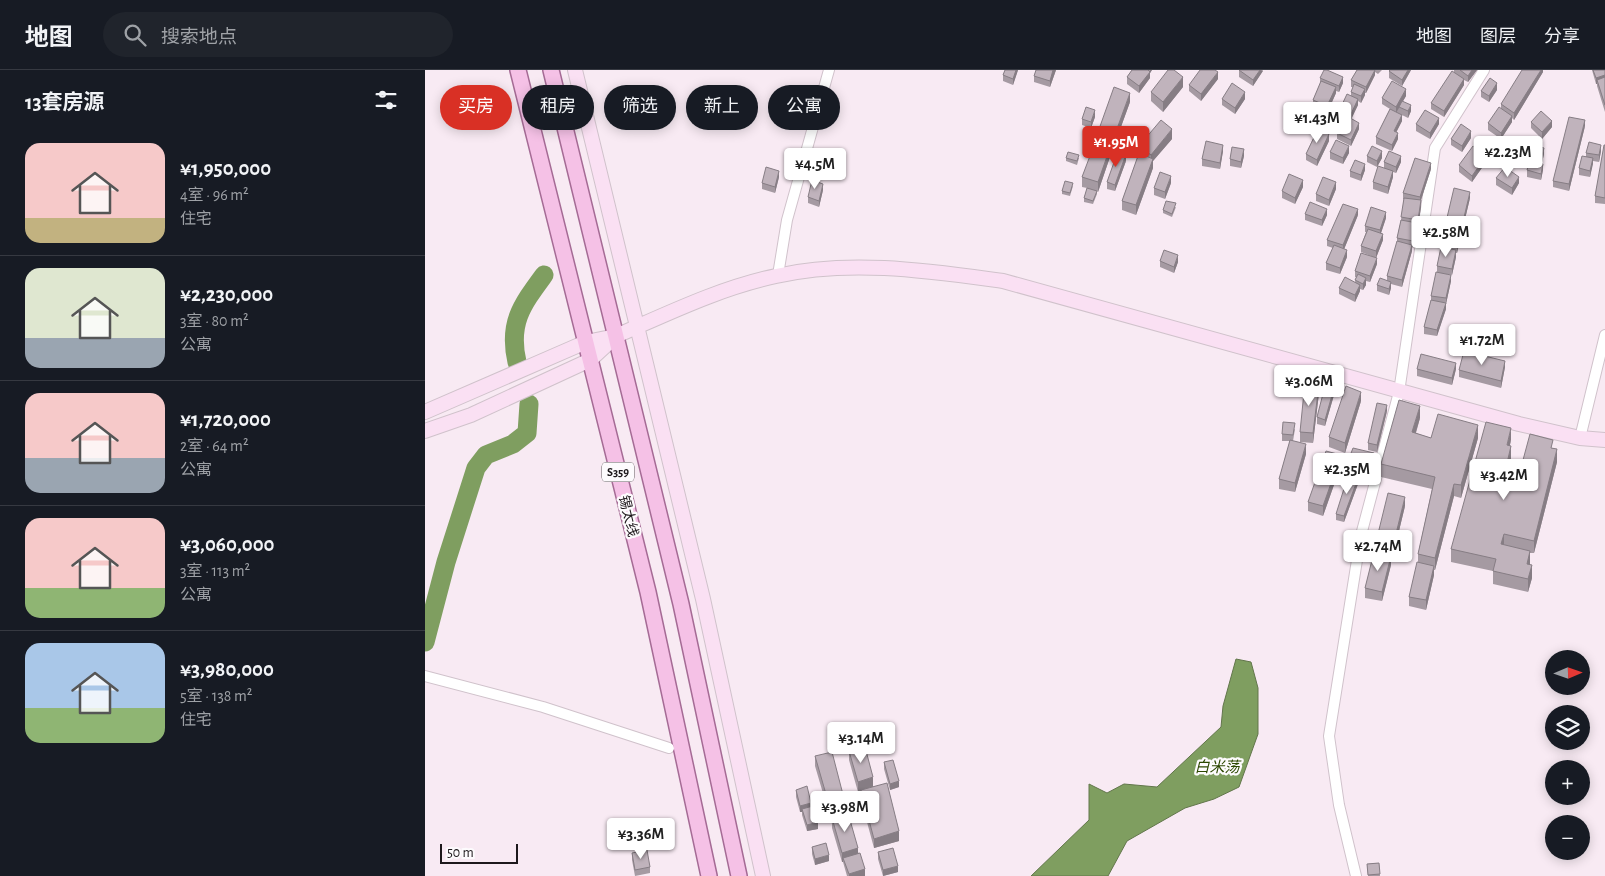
<!DOCTYPE html>
<html lang="zh">
<meta charset="utf-8">
<style>
:root{--surface:#171b24;--page:#20242c;--text:#f1f3f6;--muted:#9ea1a6;--line:#363941;--accent:#d93025}
body{margin:0;font-family:"Alegreya Sans","Noto Sans SC",sans-serif;background:var(--page);color:var(--text);height:100vh;display:flex;flex-direction:column;font-size:19px;white-space:nowrap}
*{box-sizing:border-box;margin:0}
p{font-size:16px;color:var(--muted)}
.icon{flex:none;width:28px;height:28px;fill:none;stroke:currentColor;stroke-width:2;stroke-linecap:round;stroke-linejoin:round}
.map{position:relative;flex:1;overflow:hidden}
.panel{display:flex;flex-direction:column;background:var(--surface);width:425px}
.panel>*{flex:none}
.banner{position:absolute;left:15px;top:15px;width:475px;height:45px;display:flex;gap:10px}
.needle{width:32px;rotate:88deg}
.buttons{position:absolute;left:1120px;top:580px;display:grid;gap:10px}
.buttons a{display:grid;place-items:center;width:45px;height:45px;border-radius:50%;background:var(--surface);box-shadow:0 2px 12px #0003;font-size:25px}
.scale{position:absolute;left:15px;bottom:12px;width:78px;box-sizing:border-box;padding-left:5px;border:2px solid #1d181b;border-top:0;font-size:14px;line-height:18px;white-space:nowrap;color:#1d181b;-webkit-text-stroke:4px #fdfbfd;paint-order:stroke}
.price{position:absolute;translate:-50% -42px;padding:0 11px;border-radius:5px;background:#fff;color:#222;font-size:16px;line-height:32px;filter:drop-shadow(0 1px 2px #0008)}
.price::after{content:'';position:absolute;left:50%;top:30px;width:15px;height:11px;margin-left:-8px;background:inherit;clip-path:polygon(0 0,100% 0,50% 100%)}
.price.current{background:var(--accent);color:#fff}
ul{padding:0;list-style:none}
li{display:flex;align-items:center;gap:15px;height:125px;padding:0 25px}
li+li{border-top:1px solid var(--line)}
li span{display:grid;place-items:center;flex:none;width:140px;height:100px;border-radius:15px;color:#555}
li>.icon{margin-inline-start:auto}
span .icon{width:60px;height:60px;fill:#fffc;stroke-width:1}
li b{font-size:21px}
h2{display:flex;justify-content:space-between;align-items:center;height:60px;padding:0 25px;font-size:21px}
.tag{padding:0 18px;border-radius:22px;background:var(--surface);box-shadow:0 2px 12px #0003;font-size:18px;line-height:45px}
.tag.current{background:var(--accent);color:#fff}
header{display:flex;align-items:center;gap:30px;box-sizing:border-box;height:70px;padding:0 25px;background:var(--surface);border-bottom:1px solid var(--line)}
header strong{font-size:24px}
nav{display:flex;gap:28px;margin-inline-start:auto;font-size:18px}
.search{width:350px;height:45px;background:var(--page);display:flex;align-items:center;gap:12px;box-sizing:border-box;padding:0 18px;border-radius:28px;color:var(--muted);font-size:19px}
main{display:flex;flex:1;min-height:0}
.map>svg:first-child{display:block}
.water{fill:#7f9e60;stroke:#62764b}
.lines{fill:none;stroke-linecap:round;stroke-linejoin:round}
.river{stroke:#7f9e60;stroke-width:19}
.street-casing{stroke:#d0c2cb;stroke-width:12}
.secondary-casing{stroke:#d0c2cb;stroke-width:16}
.primary-casing{stroke:#a56b95;stroke-width:18}
.street{stroke:#fff;stroke-width:10}
.secondary{stroke:#fae0f3;stroke-width:14}
.primary{stroke:#f5c1e6;stroke-width:15}
.wall{fill:#a59aa2}
.shaded-wall{fill:#867d84}
.building{fill:#c0b3bc;stroke:#867d84}
.labels{text-anchor:middle;stroke-width:4.5;stroke-linejoin:round;paint-order:stroke}
.shield{fill:#fdfbfd;stroke:#605c5f;stroke-width:1}
.shield-label{font-size:12px;font-weight:bold;fill:#1d181b}
.street-label{font-size:14px;fill:#1d181b;stroke:#fdfbfd}
.water-label{font-size:15px;font-style:italic;fill:#2c4800;stroke:#fdfbfd}
</style>
<header>
<strong>地图</strong>
<div class="search"><svg class="icon" aria-label="search" viewBox="0 0 24 24"><circle cx="10" cy="10" r="6"/><path d="M15 15l6 6"/></svg>搜索地点</div>
<nav><a>地图</a><a>图层</a><a>分享</a></nav>
</header>
<main>
<section class="panel">
<h2>13套房源<svg class="icon" aria-label="filters" viewBox="0 0 24 24"><path d="M4 7h16M4 17h16"/><circle cx="9" cy="7" r="2"/><circle cx="15" cy="17" r="2"/></svg></h2>
<ul>
<li><span style="background:linear-gradient(#f6c9c9 75%,#c2b280 0)"><svg class="icon" aria-label="home" viewBox="0 0 24 24"><path d="M3 11l9-7 9 7M6 9v11h12V9"/></svg></span><div><b>¥1,950,000</b><p>4室 · 96 m²</p><p>住宅</p></div></li>
<li><span style="background:linear-gradient(#dfe7d0 70%,#9aa5b1 0)"><svg class="icon" aria-label="home" viewBox="0 0 24 24"><path d="M3 11l9-7 9 7M6 9v11h12V9"/></svg></span><div><b>¥2,230,000</b><p>3室 · 80 m²</p><p>公寓</p></div></li>
<li><span style="background:linear-gradient(#f6c9c9 65%,#9aa5b1 0)"><svg class="icon" aria-label="home" viewBox="0 0 24 24"><path d="M3 11l9-7 9 7M6 9v11h12V9"/></svg></span><div><b>¥1,720,000</b><p>2室 · 64 m²</p><p>公寓</p></div></li>
<li><span style="background:linear-gradient(#f6c9c9 70%,#8fb573 0)"><svg class="icon" aria-label="home" viewBox="0 0 24 24"><path d="M3 11l9-7 9 7M6 9v11h12V9"/></svg></span><div><b>¥3,060,000</b><p>3室 · 113 m²</p><p>公寓</p></div></li>
<li><span style="background:linear-gradient(#a9c7e8 65%,#8fb573 0)"><svg class="icon" aria-label="home" viewBox="0 0 24 24"><path d="M3 11l9-7 9 7M6 9v11h12V9"/></svg></span><div><b>¥3,980,000</b><p>5室 · 138 m²</p><p>住宅</p></div></li>
</ul>
</section>
<div class="map">
<svg width="1180" height="806" viewBox="0 0 1180 806">
<rect width="100%" height="100%" fill="#f8eaf3"/>
<path class="water" d="M811,589L826,592L833,618V664L814,717L789,729L760,738L702,771L683,806H606L664,750V714L682,723L699,714L732,717L796,657L798,636Z"/>
<g class="lines">
<path class="river" d="M92,292C83,253 97,235 119,205
M0,572L21,492L51,398L61,385L88,374L102,363L104,334"/>
<g class="street-casing">
<path id="street" d="M353,205L362,150L404,0
M1155,368L1180,265
M0,606L118,637L244,678
M931,806L914,735L904,666L936,465L974,322L1010,78L1059,0"/>
</g>
<g class="secondary-casing">
<path id="secondary" d="M150,0L278,529L338,806
M191,266C244,243 295,218 351,206C425,189 504,201 578,211L1094,354L1155,368L1180,370
M0,342L161,272L191,266L165,290L46,345L0,361"/>
</g>
<g class="primary-casing">
<path id="primary" d="M93,0L223,522L284,806
M126,0L256,534L314,806"/>
</g>
<use href="#street" class="street"/>
<use href="#secondary" class="secondary"/>
<use href="#primary" class="primary"/>
</g>
<path class="wall" d="M580,0H593L588,15L578,11V5Z
M611,0H631L625,17L609,12V6Z
M707,0H727L725,3V8L714,23L702,14V7Z
M814,0H838L828,16L814,7Z
M932,0H957L953,4L950,2V5L941,23H940V25L936,33L933,31V35L926,48L934,59L926,76L912,69V63L919,47L915,45V39L926,26V22L928,17H926V10Z
M986,0L977,16L964,8V1Z
M1029,0H1052L1043,12L1039,10V15L1019,47L1006,39V33L1029,2Z
M1118,0V2L1089,50L1087,48V52L1076,69L1063,60V53L1076,38V34Z
M1167,0H1180V42L1172,16V14H1171Z
M895,8L918,13L914,22L911,21V23L903,41V45L896,61L904,71L892,96L881,90V84L892,60L886,58V51L892,38L888,36V30L895,14Z
M793,9L776,31L764,21V15Z
M758,17L738,42L726,31V22Z
M1072,20L1064,32L1056,27V21Z
M981,26L978,31L986,41L983,48L977,45V51L971,62L973,69L967,81L951,74V67L965,39L957,34V28Z
M797,29H820L810,44L797,35Z
M705,32L689,76H686V84L673,122L672,121V124L668,134L659,132V128L662,118L657,117V107L673,70V62Z
M670,47L666,58L657,55V49Z
M1106,52L1127,57L1117,69L1106,58Z
M991,54H1014L1005,69L991,61Z
M1160,56L1144,121L1128,117V111Z
M1046,68L1037,82L1026,75V69Z
M747,69L728,91V98L711,145L697,140V131L714,83V76Z
M1180,75V134L1170,133V126Z
M798,81L795,99L777,96V89Z
M1176,81L1174,92L1168,91L1165,107L1154,105V98L1161,86V83Z
M905,82L924,83L918,94L905,89Z
M1119,84L1117,93L1118,100L1116,110L1102,107V100L1104,93H1103V87Z
M819,86L816,98L805,96V89Z
M942,86L957,88L952,97L942,92Z
M641,88H654L652,95L641,91Z
M701,91L690,121L682,119V112Z
M959,92H976L971,103L968,102V107L963,124L948,119V112L959,98Z
M1061,92L1047,112L1034,102V95Z
M1006,99L996,130V137L993,156H992V159L988,178L987,177V181L977,217L966,214V218L964,225L952,221V215L962,210V206L972,173V168L976,150L979,129H978V123Z
M940,100L936,111L925,107V101Z
M354,107L350,123L337,119V113Z
M1071,108L1094,113L1087,125L1071,115Z
M746,113L740,129L729,125V118Z
M648,116L645,126L637,124V121Z
M878,117L870,134L857,128V121Z
M911,119L904,136L891,131V124Z
M398,120L394,137L383,133V127Z
M1045,128L1032,183H1031V187L1027,205L1022,204L1026,211L1021,234V239L1012,266L999,264V257L1006,231V226L1012,202V196L1016,177V173Z
M751,137L747,147L738,143V140Z
M880,144L902,145L897,156L880,150Z
M933,145L919,179L922,187L915,204L901,200V193L908,178L902,176V170Z
M961,148L956,163L958,170L951,188L936,182V176L941,162H940V156Z
M735,191L753,192L749,203L735,197Z
M952,194L945,212L941,211V215L938,220L935,219V221L930,232L914,224V218L930,212L931,207H930V201Z
M1080,297L1076,318L1034,307V300Z
M992,299H1031L1027,315L992,306Z
M894,323L888,373L875,372V362Z
M909,325L900,356L892,354V347Z
M936,331L920,383L904,377V367Z
M962,341L952,382L943,380V373Z
M995,348L991,363L1006,368H1053L1036,428L1029,426L1010,500H1009V505L1001,540L984,536V527L993,492V484L1007,419L956,407V394Z
M870,359L868,371L881,384L870,422L854,419V409L865,371H857V364Z
M1086,370L1085,375L1086,388L1081,410L1096,414L1099,403H1098V390L1128,378L1132,392L1109,483H1105V495L1107,508L1103,522L1068,514V501L1026,492V479Z
M949,390L945,404L923,398V391Z
M916,395L898,446L883,441V432Z
M933,414L919,452L911,450V444Z
M980,436L967,490L966,489V495L957,531L940,528V518L950,482V476Z
M424,681L448,717L474,771L449,778L436,730V721L433,722L424,690Z
M390,686L422,743L440,806H422L418,792H417L407,758V754L390,696Z
M459,692L474,717L465,720L459,699Z
M371,720L386,736L393,759L382,761L377,745V742H375L371,727Z
M387,777L404,791L390,795L387,784Z
M453,782L473,802L458,806L453,789Z
M207,783L225,797V803L210,806L207,790Z
M954,793L955,806H943L942,794Z"/>
<path class="shaded-wall" d="M591,0H593L588,15V9Z
M628,0H631L625,17V11Z
M725,0H727L725,3V8L714,23V16L725,2Z
M835,0L838,1L828,16V10Z
M950,0V5L941,23V17Z
M983,0H986L977,16V10Z
M1047,0H1052L1043,12V6Z
M1116,0H1118V2L1089,50V43Z
M793,2V9L776,31V24Z
M1180,5V11L1172,10V14H1171V8Z
M758,7V17L738,42V32Z
M918,7V13L914,22V16Z
M1039,9V15L1019,47V41Z
M1072,13V20L1064,32V26Z
M911,17V23L903,41V45L896,62V56L902,40V36Z
M940,19V25L936,33V26Z
M981,19V26L971,43V37Z
M820,22V29L810,44V38Z
M705,23V32L689,76V67Z
M933,29V35L926,50V44Z
M986,35V41L983,48V41Z
M670,40V47L666,58V52Z
M977,45V51L969,67V61Z
M1087,46V52L1076,69V63Z
M1014,48V54L1005,69V63Z
M1160,50V56L1144,121V114Z
M1127,51V57L1117,69V62Z
M934,53V59L926,76V70Z
M747,59V69L728,91V98L711,145V135L726,95V85Z
M1046,61V68L1037,82V76Z
M973,63V69L967,81V75Z
M904,64V71L892,96V90Z
M686,75V84L673,122V112Z
M798,75V81L795,99V93Z
M1176,75V81L1174,92V85Z
M924,76V83L918,94V88Z
M1119,78V84L1116,97V90Z
M819,79V86L816,98V92Z
M957,81V88L952,97V91Z
M701,84V91L690,121V115Z
M976,86V92L971,103V97Z
M1061,86V92L1047,112V106Z
M1168,88V94L1165,107V101Z
M1006,93V99L995,133V127Z
M940,94V100L936,111V105Z
M1118,94V100L1116,110V104Z
M354,101V107L350,123V117Z
M968,101V107L963,124V117Z
M746,106V113L740,129V122Z
M1094,107V113L1087,125V118Z
M878,110V117L870,134V128Z
M911,112V119L904,136V130Z
M398,114V120L394,137V131Z
M1045,122V128L1032,183V177Z
M996,130V137L993,156V150Z
M902,139V145L897,156V150Z
M933,139V145L918,182V175Z
M961,142V148L955,166V160Z
M992,153V159L988,178V171Z
M958,164V170L951,188V181Z
M987,175V181L977,217V210Z
M922,180V187L915,204V198Z
M1031,180V187L1027,205V199Z
M753,185V192L749,203V197Z
M952,188V194L945,212V206Z
M1026,205V211L1021,234V228Z
M941,208V215L938,220V214Z
M966,212V218L964,225V219Z
M935,215V221L930,232V225Z
M1021,233V239L1012,266V260Z
M1080,291V297L1076,318V311Z
M1031,293V299L1027,315V308Z
M894,314V323L888,373V363Z
M909,318V325L900,356V350Z
M936,322V331L920,383V373Z
M962,335V341L952,382V375Z
M995,336V348L987,375V362Z
M1053,355V368L1036,428V415Z
M1086,358V370L1082,387V375Z
M881,374V384L870,422V413Z
M1086,376V388L1078,422V410Z
M1132,379V392L1109,483V471Z
M949,383V390L945,404V398Z
M916,385V395L898,446V436Z
M933,408V414L919,452V446Z
M1029,414V426L1010,500V488Z
M980,427V436L967,490V480Z
M1079,464V477L1076,474Z
M1105,481V494L1102,507V494Z
M966,486V495L957,531V522Z
M1107,495V508L1103,522V509Z
M1009,496V505L1001,540V530Z
M448,707V717L433,722V712Z
M474,711V717L465,720V714Z
M386,733V739H377V742H375V736Z
M422,740V749L407,748V745Z
M393,752V759L382,761V755Z
M474,761V771L449,778V769Z
M433,778V787L418,788V792H417V783Z
M404,785V791L390,795V789Z
M473,796V802L458,806V800Z
M440,799V806H424V804Z"/>
<path class="building" d="M580,0H591L588,9L578,5Z
M611,0H628L625,11L609,6Z
M707,0H723L725,2L714,16L702,7Z
M743,0H749L758,7L738,32L726,22Z
M775,0H790L793,2L776,24L764,15Z
M814,0H835L828,10Z
M899,0H902L918,7L914,16L895,8Z
M932,0H950L941,17L926,10Z
M965,0H983L977,10L964,1Z
M1035,0H1047L1043,6Z
M1097,0H1116L1089,43L1076,34Z
M1168,0H1180V5L1171,8Z
M1027,1L1039,9L1019,41L1006,33Z
M1180,7V35L1172,10Z
M1065,8L1072,13L1064,26L1056,21Z
M896,11L911,17L902,36L888,30Z
M967,11L981,19L971,37L957,28Z
M807,13L820,22L810,38L797,29Z
M929,14L940,19L936,26L926,22Z
M689,17L705,23L689,67L673,62Z
M922,24L933,29L926,44L915,39Z
M977,31L986,35L983,41L974,37Z
M893,34L903,39L896,56L886,51Z
M661,37L670,40L666,52L657,49Z
M1074,37L1087,46L1076,63L1063,53Z
M965,39L977,45L969,61L973,63L967,75L951,67Z
M1000,40L1014,48L1005,63L991,54Z
M1116,41L1127,51L1117,62L1106,52Z
M920,45L934,53L926,70L912,63Z
M1144,47L1160,50L1144,114L1128,111Z
M736,50L747,59L726,85L714,76Z
M1036,54L1046,61L1037,76L1026,69Z
M893,59L904,64L892,90L881,84Z
M671,70L686,75L673,112L657,107Z
M911,70L924,76L918,88L905,82Z
M781,71L798,75L795,93L777,89Z
M1164,72L1176,75L1174,85L1161,83Z
M1106,74L1119,78L1116,90L1103,87Z
M1179,75H1180V128L1170,126Z
M947,76L957,81L952,91L942,86Z
M1048,76L1061,86L1047,106L1034,95Z
M807,77L819,79L816,92L805,89Z
M693,81L701,84L690,115L682,112Z
M964,81L976,86L971,97L959,92Z
M643,82L654,85L652,91L641,88Z
M714,83L728,89L711,135L697,131Z
M1157,86L1168,88L1165,101L1154,98Z
M990,88L1006,93L995,127L978,123Z
M930,90L940,94L936,105L925,101Z
M1105,90L1118,94L1116,104L1102,100Z
M953,96L968,101L963,117L948,112Z
M341,97L354,101L350,117L337,113Z
M1080,97L1094,107L1087,118L1071,108Z
M735,102L746,106L740,122L729,118Z
M864,104L878,110L870,128L857,121Z
M898,107L911,112L904,130L891,124Z
M387,110L398,114L394,131L383,127Z
M640,111L648,113L645,123L637,121Z
M662,118L672,121L668,131L659,128Z
M1029,118L1045,122L1032,177L1016,173Z
M979,128L996,130L993,150L976,147Z
M741,131L751,133L747,144L738,140Z
M885,132L902,139L897,150L880,144Z
M918,134L933,139L918,175L902,170Z
M946,137L961,142L955,160L940,156Z
M976,150L992,153L988,171L972,168Z
M943,159L958,164L951,181L936,176Z
M972,171L987,175L977,210L962,206Z
M909,175L922,180L915,198L901,193Z
M1016,177L1031,180L1027,199L1012,196Z
M739,180L753,185L749,197L735,191Z
M936,183L952,188L945,206L930,201Z
M1011,202L1026,205L1021,228L1006,226Z
M933,204L941,208L938,214L930,210Z
M920,207L935,215L930,225L914,218Z
M955,208L966,212L964,219L952,215Z
M1006,230L1021,233L1012,260L999,257Z
M1039,281L1080,291L1076,311L1034,300Z
M996,284L1031,293L1027,308L992,299Z
M880,312L894,314L888,363L875,362Z
M900,316L909,318L900,350L892,347Z
M921,316L936,322L920,373L904,367Z
M974,330L995,336L987,362L1006,368L1013,344L1053,355L1036,415L1029,414L1010,488L993,484L1010,407L956,394Z
M952,333L962,335L952,375L943,373Z
M858,352L870,353L868,365L857,364Z
M1061,352L1086,358L1082,375L1086,376L1078,410L1096,414L1102,391L1098,390L1105,364L1128,370L1126,378L1132,379L1109,471L1079,464L1076,474L1105,481L1102,494L1107,495L1103,509L1068,501L1071,489L1026,479Z
M865,370L881,374L870,413L854,409Z
M928,378L949,383L945,398L923,391Z
M901,381L916,385L898,436L883,432Z
M923,406L933,408L919,446L911,444Z
M963,423L980,427L967,480L950,476Z
M949,482L966,486L957,522L940,518Z
M992,492L1009,496L1001,530L984,527Z
M440,677L448,707L433,712L424,681Z
M407,682L422,740L407,745L390,686Z
M468,690L474,711L465,714L459,692Z
M462,713L474,761L449,769L436,720Z
M382,716L386,733L375,736L371,720Z
M388,736L393,752L382,755L377,739Z
M423,743L433,778L417,783L407,748Z
M401,773L404,785L390,789L387,777Z
M468,778L473,796L458,800L453,782Z
M222,780L225,797L210,800L207,783Z
M435,783L440,799L424,804L418,788Z
M954,793L955,804L943,805L942,794Z"/>
<g class="labels">
<rect class="shield" x="177" y="392.5" width="32" height="19" rx="4"/>
<g class="shield-label">
<text x="193" y="406">S359</text>
</g>
<g class="street-label">
<text transform="translate(204 446) rotate(76)" y="5">锡太线</text>
</g>
<g class="water-label">
<text x="792" y="702">白米荡</text>
</g>
</g>
</svg>
<div class="buttons">
<a><svg class="needle" viewBox="-14 -14 28 28"><path d="M0-13l5 13h-10z" fill="#e53935"/><path d="M0 13l5-13h-10z" fill="#9ea1a6"/></svg></a>
<a><svg class="icon" aria-label="layers" viewBox="0 0 24 24"><path d="M12 4l9 5-9 5-9-5zM3 14l9 5 9-5"/></svg></a>
<a>+</a>
<a>−</a>
</div>
<div class="scale">50 m</div>
<b class="price" style="left:892px;top:74px">¥1.43M</b>
<b class="price current" style="left:691px;top:98px">¥1.95M</b>
<b class="price" style="left:1083px;top:108px">¥2.23M</b>
<b class="price" style="left:390px;top:120px">¥4.5M</b>
<b class="price" style="left:1021px;top:188px">¥2.58M</b>
<b class="price" style="left:1057px;top:296px">¥1.72M</b>
<b class="price" style="left:884px;top:337px">¥3.06M</b>
<b class="price" style="left:922px;top:425px">¥2.35M</b>
<b class="price" style="left:1079px;top:431px">¥3.42M</b>
<b class="price" style="left:953px;top:502px">¥2.74M</b>
<b class="price" style="left:436px;top:694px">¥3.14M</b>
<b class="price" style="left:420px;top:763px">¥3.98M</b>
<b class="price" style="left:216px;top:790px">¥3.36M</b>
<div class="banner">
<a class="tag current">买房</a>
<a class="tag">租房</a>
<a class="tag">筛选</a>
<a class="tag">新上</a>
<a class="tag">公寓</a>
</div>
</div>
</main>
